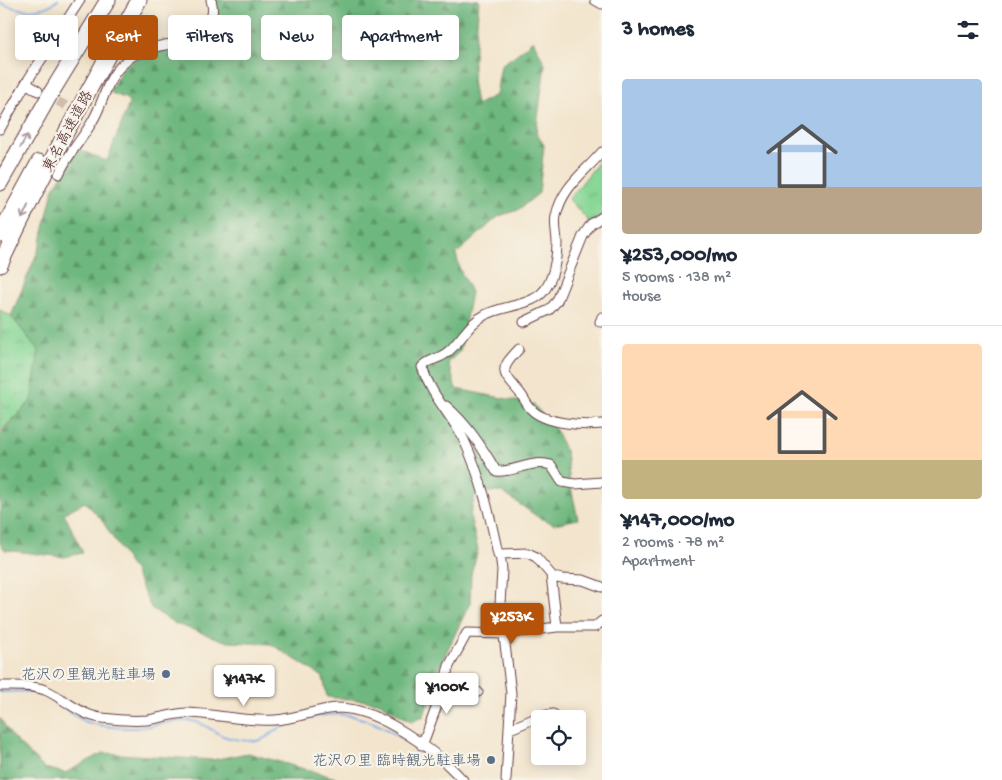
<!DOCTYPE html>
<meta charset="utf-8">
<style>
:root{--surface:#fff;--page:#f6f6f7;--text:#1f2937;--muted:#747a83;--line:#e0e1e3;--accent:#b45309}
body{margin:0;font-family:"Gochi Hand","Klee One",sans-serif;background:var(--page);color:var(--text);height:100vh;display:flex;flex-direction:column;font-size:19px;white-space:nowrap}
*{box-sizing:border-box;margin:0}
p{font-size:16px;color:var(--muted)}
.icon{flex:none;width:28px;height:28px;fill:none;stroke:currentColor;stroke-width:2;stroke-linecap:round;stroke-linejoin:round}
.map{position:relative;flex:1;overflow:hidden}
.details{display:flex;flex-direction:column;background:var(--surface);width:400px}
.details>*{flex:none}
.top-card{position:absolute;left:15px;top:15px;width:475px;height:45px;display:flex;gap:10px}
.fabs{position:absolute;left:531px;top:710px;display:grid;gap:10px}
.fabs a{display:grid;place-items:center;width:55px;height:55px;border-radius:5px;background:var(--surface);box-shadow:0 2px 12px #0003;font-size:25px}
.price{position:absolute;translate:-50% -42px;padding:0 11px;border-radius:5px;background:#fff;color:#222;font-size:16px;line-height:32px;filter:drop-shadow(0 1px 2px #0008)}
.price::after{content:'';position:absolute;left:50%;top:30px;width:15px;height:11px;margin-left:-8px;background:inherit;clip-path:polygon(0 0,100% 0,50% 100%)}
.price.active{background:var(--accent);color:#fff}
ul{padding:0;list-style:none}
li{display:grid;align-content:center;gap:10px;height:265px;padding:0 20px}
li+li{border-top:1px solid var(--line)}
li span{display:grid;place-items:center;height:155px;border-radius:5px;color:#555}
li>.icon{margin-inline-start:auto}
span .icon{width:90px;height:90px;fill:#fffc;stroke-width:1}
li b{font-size:21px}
h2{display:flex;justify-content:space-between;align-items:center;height:60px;padding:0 20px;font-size:21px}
.chip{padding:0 18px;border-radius:5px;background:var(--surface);box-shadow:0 2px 12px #0003;font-size:18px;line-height:45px}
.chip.active{background:var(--accent);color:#fff}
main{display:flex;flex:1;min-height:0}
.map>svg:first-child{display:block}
.grass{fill:url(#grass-tufts);stroke:#697b60}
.forest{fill:url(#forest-firs);stroke:#5c6c55}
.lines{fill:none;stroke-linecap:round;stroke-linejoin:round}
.stream{stroke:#7babe6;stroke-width:2}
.minor-tunnel{stroke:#d1bdad;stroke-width:9;stroke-dasharray:9 4.5;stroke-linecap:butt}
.minor-casing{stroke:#633d43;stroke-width:11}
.motorway-casing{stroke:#633d43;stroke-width:17}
.minor{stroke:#fff;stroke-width:9}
.motorway{stroke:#fff;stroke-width:15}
.oneway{stroke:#ae9aa0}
.service-dot{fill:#5c6f8a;stroke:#f7f3e8;stroke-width:2}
.labels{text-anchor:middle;stroke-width:4.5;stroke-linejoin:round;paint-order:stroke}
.street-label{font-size:15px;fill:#4a1f2b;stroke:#f7f3e8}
.service-label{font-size:15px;fill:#4e5e75;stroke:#f7f3e8;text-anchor:end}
</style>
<main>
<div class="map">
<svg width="602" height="780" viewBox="0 0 602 780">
<defs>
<pattern id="grass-tufts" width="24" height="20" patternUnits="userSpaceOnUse" patternTransform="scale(1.25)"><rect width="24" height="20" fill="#88d796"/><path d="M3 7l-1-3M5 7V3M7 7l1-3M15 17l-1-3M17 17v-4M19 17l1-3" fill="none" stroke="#77b881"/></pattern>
<pattern id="forest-firs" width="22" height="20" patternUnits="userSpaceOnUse" patternTransform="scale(1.25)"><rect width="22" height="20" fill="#6eb87f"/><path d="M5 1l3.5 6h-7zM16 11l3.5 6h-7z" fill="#5c9568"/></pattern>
</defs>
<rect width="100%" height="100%" fill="#f7f3e8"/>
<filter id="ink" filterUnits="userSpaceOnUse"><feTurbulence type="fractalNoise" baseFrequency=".02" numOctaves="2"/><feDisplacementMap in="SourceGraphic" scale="10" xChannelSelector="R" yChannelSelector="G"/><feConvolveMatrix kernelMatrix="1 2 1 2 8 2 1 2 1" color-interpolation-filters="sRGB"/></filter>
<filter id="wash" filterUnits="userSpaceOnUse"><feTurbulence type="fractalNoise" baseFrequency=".0096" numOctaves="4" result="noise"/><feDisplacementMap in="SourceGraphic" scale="20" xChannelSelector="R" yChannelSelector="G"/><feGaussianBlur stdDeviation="1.12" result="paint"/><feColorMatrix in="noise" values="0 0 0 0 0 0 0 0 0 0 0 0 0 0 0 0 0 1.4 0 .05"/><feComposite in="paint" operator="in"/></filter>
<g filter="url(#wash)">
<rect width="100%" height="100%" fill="#f3e5cd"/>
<path class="grass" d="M602,158V218L591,224L569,199Z
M0,310L11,316L39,351L31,401L0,432Z"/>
<path class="forest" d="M214,0H479L472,80L476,105L496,95L501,65L517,54L533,40L545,64L536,133L544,145L539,193L518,210L499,216L456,254L460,270L471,292L460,351L448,362L456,389L533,404L556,430L566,453L570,483L578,519L554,524L538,517L502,492H476L470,516L478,550L471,574L470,603L438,670L424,716L412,722L378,702L327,697L323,677L271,644L228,642L176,624L151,608L134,571L101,519L85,502L64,513L83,553L64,557L5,550L0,544V434L31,401L39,351L11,316L40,246L53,190L77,149L107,161L129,104L127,99L109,92L124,66L144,55L190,41L214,24Z
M0,718L12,737L44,768L65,773L103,753L212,760L248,753L343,780H0Z"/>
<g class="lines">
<path class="stream" d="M0,3C19,11 41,14 58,0
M0,692C11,692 23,690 34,692C56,696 72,720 94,724C109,727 128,729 143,727C160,725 174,719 192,721C202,722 210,729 219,734C228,739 245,741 256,741C267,740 272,731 282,727C299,718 333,711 352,716C389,724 419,751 449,773L455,780"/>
</g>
</g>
<g filter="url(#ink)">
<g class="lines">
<path class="minor-tunnel" d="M46,95L85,116"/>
<g class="minor-casing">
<path id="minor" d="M595,0L602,4
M26,83L38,91
M0,129L26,83L80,0
M59,174C69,152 81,141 92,122C108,95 104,75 134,55C157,40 184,51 206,25C213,17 214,10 211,0
M602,317L600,322H602
M524,322L549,310L557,301L583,236L591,224L602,217
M519,349C498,371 502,372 520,393C524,398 527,405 531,409C545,424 583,426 602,424
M446,406C467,424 482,447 496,471C516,473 530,459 551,465L562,482L575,484L602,482
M500,554L528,553L536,557L553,577L562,579L583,580L602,587
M551,575L557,627
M0,686C15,686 31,685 45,690C64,698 81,716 102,718C117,720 132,721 147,720C161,718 175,713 188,713C217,714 246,722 275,720C296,719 316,709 338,708C379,708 436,751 463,780
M439,700L449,666L467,633L503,634L557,627H595L602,621
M510,729L538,717L553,714L560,719
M422,746L439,700L478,692
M506,780L511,693L500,604L502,570L500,554H498C490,515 481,477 464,440C451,414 431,396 422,367C430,358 440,360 450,350C462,339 470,322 485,315C501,306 529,306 542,293C553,282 557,258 557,243C557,234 554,225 556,216C562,187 584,173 602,152"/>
</g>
<g class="motorway-casing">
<path id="motorway" d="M0,183L51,93L108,0
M0,234L39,162
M0,265C42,174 90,87 139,0"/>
</g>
<use href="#minor" class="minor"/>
<use href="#motorway" class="motorway"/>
</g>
<defs><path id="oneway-shaft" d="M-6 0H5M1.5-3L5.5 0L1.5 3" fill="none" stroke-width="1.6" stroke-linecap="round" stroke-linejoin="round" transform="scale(1.25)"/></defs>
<g class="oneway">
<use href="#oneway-shaft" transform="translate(24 141) rotate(-60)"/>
<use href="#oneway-shaft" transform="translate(25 212) rotate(115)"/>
</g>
</g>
<g class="service-dot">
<circle cx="166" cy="674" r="5"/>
<circle cx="491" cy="760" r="5"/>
</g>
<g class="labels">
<g class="street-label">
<text transform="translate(67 131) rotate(-62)" y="5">東名高速道路</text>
</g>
<g class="service-label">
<text x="156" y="679">花沢の里観光駐車場</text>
<text x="481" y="765">花沢の里 臨時観光駐車場</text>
</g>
</g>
</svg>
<div class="fabs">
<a><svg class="icon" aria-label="locate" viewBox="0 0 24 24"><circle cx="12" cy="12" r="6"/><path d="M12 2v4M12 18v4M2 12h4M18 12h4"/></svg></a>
</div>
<b class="price active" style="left:512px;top:645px">¥253K</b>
<b class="price" style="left:244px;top:707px">¥147K</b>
<b class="price" style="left:447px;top:715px">¥100K</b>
<div class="top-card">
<a class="chip">Buy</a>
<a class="chip active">Rent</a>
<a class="chip">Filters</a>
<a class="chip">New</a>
<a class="chip">Apartment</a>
</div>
</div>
<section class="details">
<h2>3 homes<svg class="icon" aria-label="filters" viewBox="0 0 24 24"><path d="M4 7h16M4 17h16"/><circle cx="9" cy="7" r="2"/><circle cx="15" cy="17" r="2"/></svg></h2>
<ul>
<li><span style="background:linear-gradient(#a9c7e8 70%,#b9a48a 0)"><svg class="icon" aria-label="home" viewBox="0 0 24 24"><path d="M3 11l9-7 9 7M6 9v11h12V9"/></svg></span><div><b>¥253,000/mo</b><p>5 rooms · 138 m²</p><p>House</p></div></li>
<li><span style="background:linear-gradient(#ffd9b3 75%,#c2b280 0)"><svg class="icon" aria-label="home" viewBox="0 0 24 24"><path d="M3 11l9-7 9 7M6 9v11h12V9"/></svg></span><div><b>¥147,000/mo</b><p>2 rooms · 78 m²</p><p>Apartment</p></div></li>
</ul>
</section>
</main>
